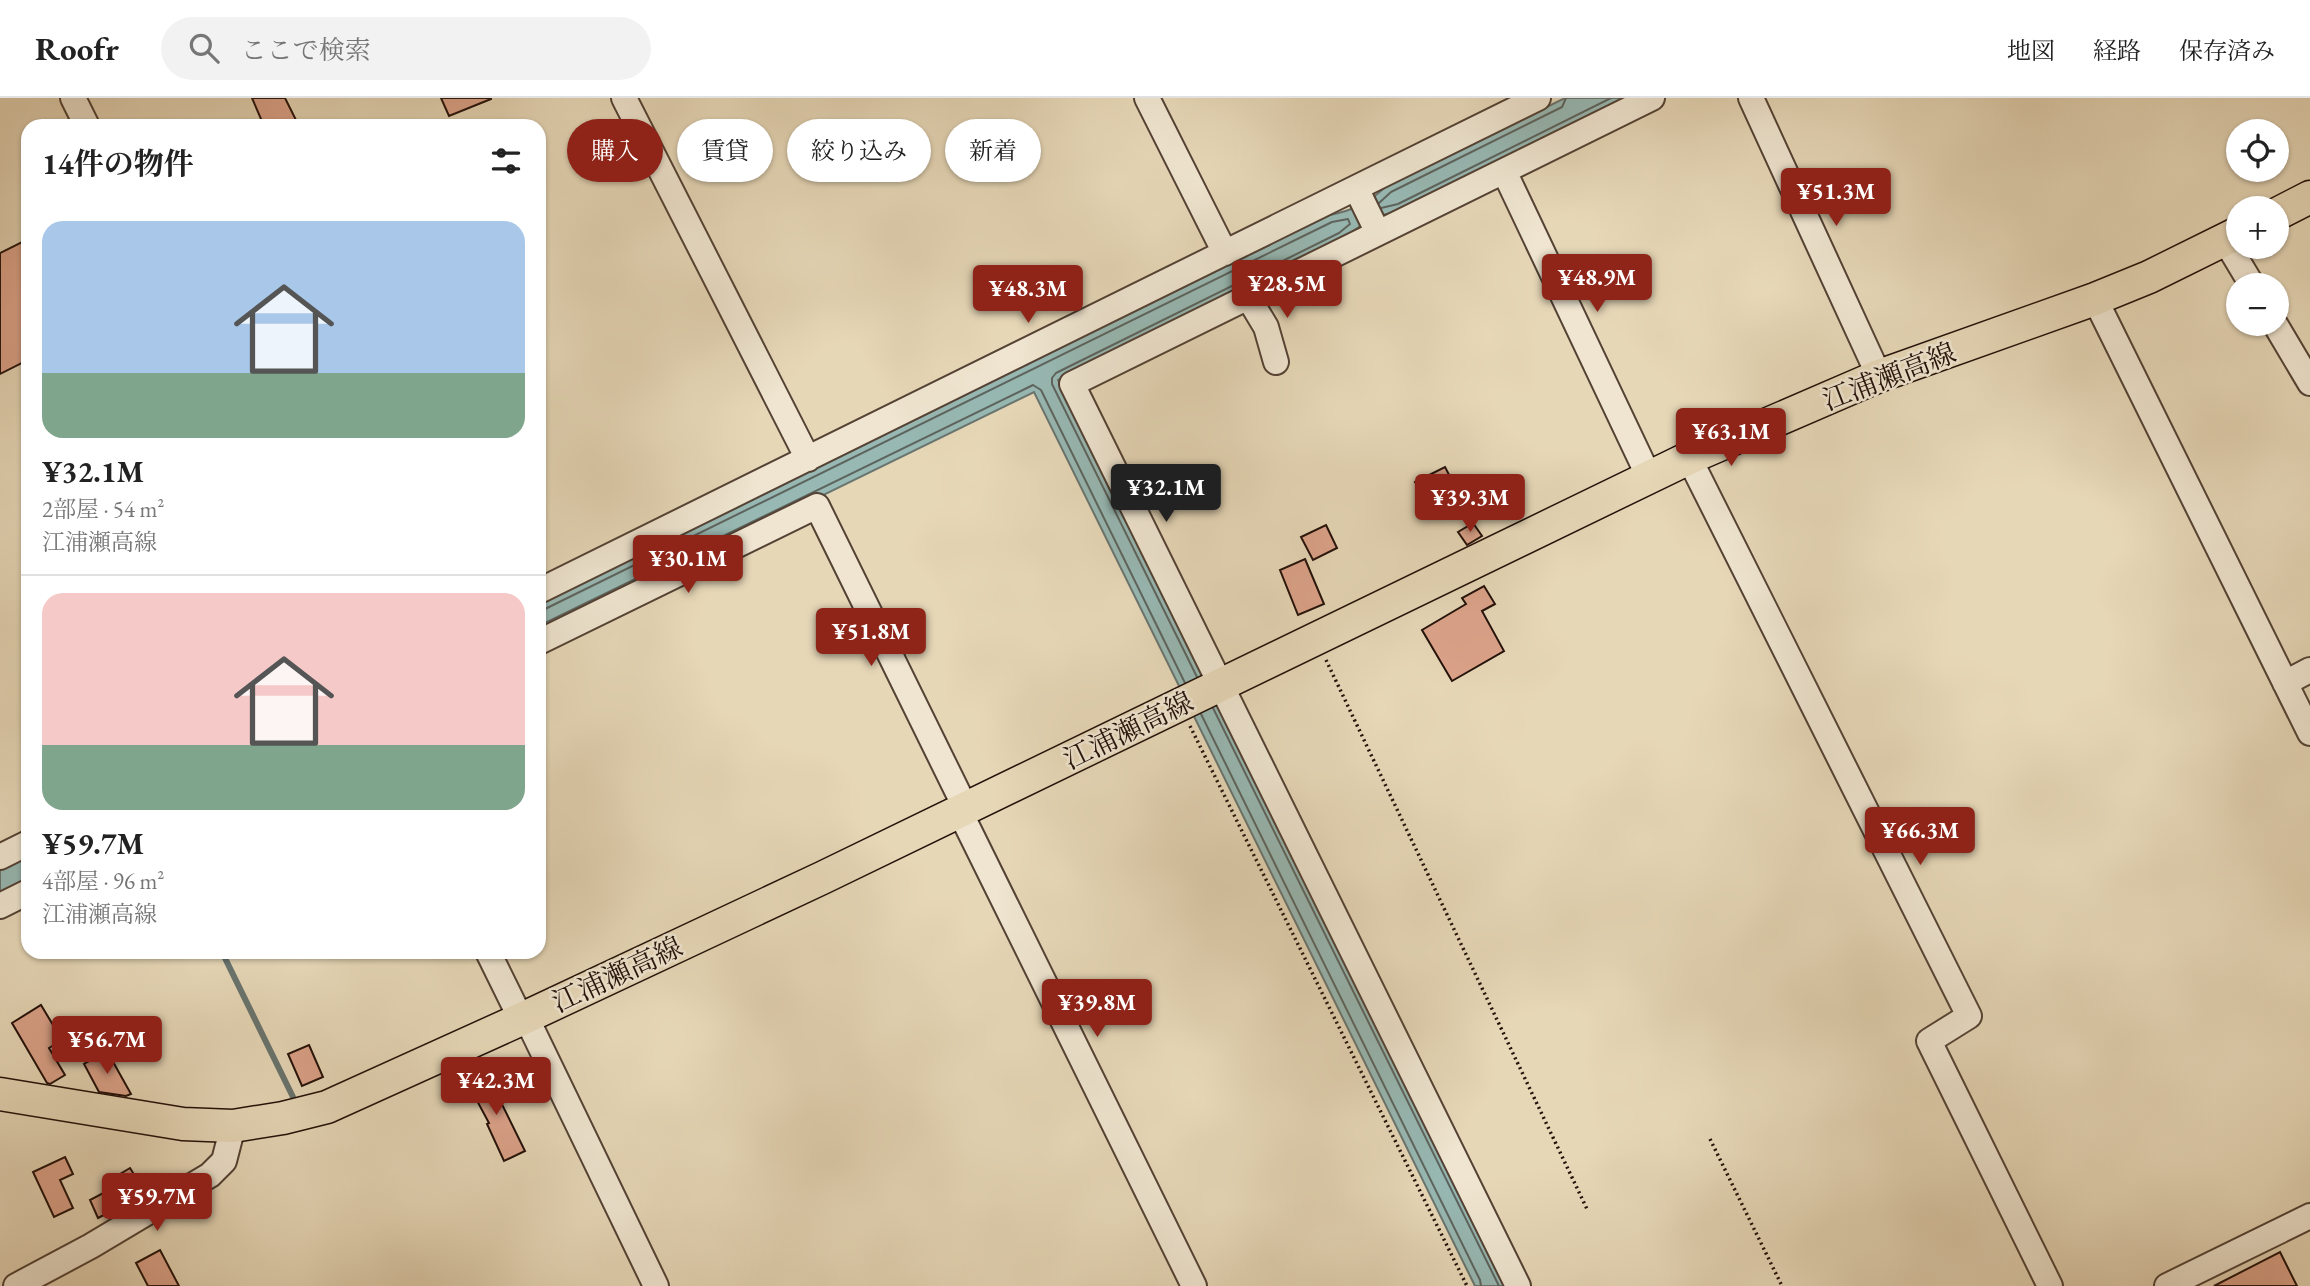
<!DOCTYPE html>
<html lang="ja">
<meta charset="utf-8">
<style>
:root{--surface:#fff;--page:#f2f2f2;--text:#222;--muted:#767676;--line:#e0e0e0;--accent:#8f2418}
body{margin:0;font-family:"EB Garamond","Noto Serif JP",serif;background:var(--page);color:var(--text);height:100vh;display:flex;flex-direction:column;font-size:26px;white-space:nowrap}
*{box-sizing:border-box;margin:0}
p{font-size:23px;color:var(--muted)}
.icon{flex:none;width:38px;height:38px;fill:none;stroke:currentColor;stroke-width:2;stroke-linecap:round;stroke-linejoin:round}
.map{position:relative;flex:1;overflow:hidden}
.panel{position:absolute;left:21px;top:21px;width:525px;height:840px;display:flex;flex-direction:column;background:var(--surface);border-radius:21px;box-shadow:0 2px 5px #0004}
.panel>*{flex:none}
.banner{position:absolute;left:567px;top:21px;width:665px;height:63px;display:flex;gap:14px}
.fabs{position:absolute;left:2226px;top:21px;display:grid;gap:14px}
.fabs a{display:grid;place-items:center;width:63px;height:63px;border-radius:50%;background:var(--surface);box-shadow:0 2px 5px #0004;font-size:35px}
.price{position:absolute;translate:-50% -60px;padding:0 16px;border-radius:7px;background:var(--accent);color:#fff;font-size:23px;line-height:46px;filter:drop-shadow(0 2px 4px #0008)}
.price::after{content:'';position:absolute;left:50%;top:42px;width:21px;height:16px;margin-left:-10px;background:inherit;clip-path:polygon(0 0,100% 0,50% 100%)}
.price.active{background:#222;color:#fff}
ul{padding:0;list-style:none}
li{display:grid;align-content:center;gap:14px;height:371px;padding:0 21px}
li+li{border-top:2px solid var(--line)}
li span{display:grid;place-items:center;height:217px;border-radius:21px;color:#555}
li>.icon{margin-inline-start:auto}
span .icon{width:126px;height:126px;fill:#fffc;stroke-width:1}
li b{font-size:30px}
h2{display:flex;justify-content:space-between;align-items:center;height:84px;padding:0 21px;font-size:30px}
.tag{padding:0 24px;border-radius:32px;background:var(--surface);box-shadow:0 2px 5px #0004;font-size:24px;line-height:63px}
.tag.active{background:var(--accent);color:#fff}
header{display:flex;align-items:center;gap:42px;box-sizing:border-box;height:98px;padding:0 35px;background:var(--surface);border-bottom:2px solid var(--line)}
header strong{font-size:33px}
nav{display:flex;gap:38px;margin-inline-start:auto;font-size:24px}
.search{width:490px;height:63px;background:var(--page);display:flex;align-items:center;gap:18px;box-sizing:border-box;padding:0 24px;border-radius:38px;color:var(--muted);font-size:26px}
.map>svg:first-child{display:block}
.water{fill:#97b8b3;stroke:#69756f;stroke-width:2}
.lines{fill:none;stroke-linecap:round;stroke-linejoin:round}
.shore{stroke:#5d645e;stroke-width:2}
.stream{stroke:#69756f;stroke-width:6}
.building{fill:#dca38a;stroke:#23110a;stroke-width:2}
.minor-casing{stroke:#544235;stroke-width:28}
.major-casing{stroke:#23110a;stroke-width:35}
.path{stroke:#23110a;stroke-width:3.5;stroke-dasharray:2 3.5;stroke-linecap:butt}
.minor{stroke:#efe5d0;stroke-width:24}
.major{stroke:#e6d7b7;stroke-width:32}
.labels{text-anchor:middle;stroke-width:5;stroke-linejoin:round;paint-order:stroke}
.street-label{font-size:28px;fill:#23110a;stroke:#efe5d0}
</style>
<header>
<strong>Roofr</strong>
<div class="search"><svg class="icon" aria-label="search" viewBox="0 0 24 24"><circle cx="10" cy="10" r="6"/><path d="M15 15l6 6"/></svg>ここで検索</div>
<nav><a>地図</a><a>経路</a><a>保存済み</a></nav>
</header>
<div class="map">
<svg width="2310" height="1188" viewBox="0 0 2310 1188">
<rect width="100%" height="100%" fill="#e6d7b7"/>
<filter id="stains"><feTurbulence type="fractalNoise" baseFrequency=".00286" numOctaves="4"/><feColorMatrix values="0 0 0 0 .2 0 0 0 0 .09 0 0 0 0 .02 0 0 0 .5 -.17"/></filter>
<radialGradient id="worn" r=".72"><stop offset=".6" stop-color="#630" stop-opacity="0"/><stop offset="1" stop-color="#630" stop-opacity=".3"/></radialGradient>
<path class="water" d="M1565,0H1627L1391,115C1371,119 1360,128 1344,140L1058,282L1506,1188H1475L1034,294L539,536V506L1330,117C1354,112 1369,105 1386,88Z
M28,756V786L0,800V770Z"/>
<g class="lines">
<path class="shore" d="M1379,105L1391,94L1562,9L1566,0
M1381,110L1398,106L1611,0
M539,512L545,511L1332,124L1348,121L1350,126L1339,135L1056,275L1052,280V286L1197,579
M539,528L1033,287L1041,292L1185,585
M1213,610L1499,1188
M1201,616L1480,1182L1481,1188"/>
<path class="stream" d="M222,854L293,999"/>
</g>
<path class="building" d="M252,0H285L296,22L285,28H264Z
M441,0H491V1L449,18Z
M28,141V262L0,276V155Z
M1445,369L1458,394L1428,410L1415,384Z
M1473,425L1482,438L1467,447L1458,434Z
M1326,427L1337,450L1313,462L1301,439Z
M1305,461L1324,506L1298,517L1280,472Z
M1484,488L1495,506L1482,513L1504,553L1452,583L1422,532L1466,506L1462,500Z
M41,907L62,942L49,950L65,977L50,986L47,985L12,925Z
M309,947L323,979L302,988L288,956Z
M107,953L131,996L126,998L99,994L84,966Z
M486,974L525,1053L504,1063L487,1026L489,1025L467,984Z
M65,1059L73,1076L60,1082L73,1110L54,1119L33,1074Z
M130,1070L146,1096L126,1108L125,1106L98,1120L90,1102L115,1089L110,1082Z
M160,1152L179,1188H148L136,1165Z
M2280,1154L2297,1188H2214Z"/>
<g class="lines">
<g class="minor-casing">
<path id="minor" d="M73,0L87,28
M624,0L808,361
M1147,0L1225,155
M1751,0L1879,278
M1504,73L1649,379
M1356,90L1378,135
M2225,142L2252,187
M1248,199L1266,229L1276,264
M2095,201L2310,635
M2275,226L2310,285
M1689,360L1969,918L1929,943L2050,1188
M539,493L1538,0
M539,544L817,408L966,711
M2285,585L2310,572
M960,714L1194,1188
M0,759L28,745
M0,808L28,794
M488,854L521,921
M526,919L656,1188
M16,1188L91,1148L210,1077L224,1063L233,1028
M1518,1188L1072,286L1652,0
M2167,1188L2310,1118"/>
</g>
<g class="major-casing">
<path id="major" d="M2277,116L2310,99
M0,996L183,1026L233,1028L283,1020L327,1009L526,919L822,780L1689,360L1879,278L2095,201L2149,179L2238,135"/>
</g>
<path class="path" d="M1326,562L1587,1111
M1190,628L1467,1188
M1710,1041L1782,1188"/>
<use href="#minor" class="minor"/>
<use href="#major" class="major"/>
</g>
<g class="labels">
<g class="street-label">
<text transform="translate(1889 278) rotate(-21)" y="10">江浦瀬高線</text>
<text transform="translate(1128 632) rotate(-26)" y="10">江浦瀬高線</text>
<text transform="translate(617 876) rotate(-25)" y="10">江浦瀬高線</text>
</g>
</g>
<rect width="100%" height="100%" filter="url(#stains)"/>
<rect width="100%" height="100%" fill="url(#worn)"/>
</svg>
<div class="fabs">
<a><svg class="icon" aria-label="locate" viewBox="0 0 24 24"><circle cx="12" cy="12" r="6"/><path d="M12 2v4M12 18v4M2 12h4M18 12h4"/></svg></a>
<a>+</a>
<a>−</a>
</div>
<b class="price" style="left:1836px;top:130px">¥51.3M</b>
<b class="price" style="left:1597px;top:216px">¥48.9M</b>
<b class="price" style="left:1287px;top:222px">¥28.5M</b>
<b class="price" style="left:1028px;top:227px">¥48.3M</b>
<b class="price" style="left:1731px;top:370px">¥63.1M</b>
<b class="price active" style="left:1166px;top:426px">¥32.1M</b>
<b class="price" style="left:1470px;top:436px">¥39.3M</b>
<b class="price" style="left:688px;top:497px">¥30.1M</b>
<b class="price" style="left:871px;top:570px">¥51.8M</b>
<b class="price" style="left:1920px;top:769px">¥66.3M</b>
<b class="price" style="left:1097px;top:941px">¥39.8M</b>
<b class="price" style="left:107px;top:978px">¥56.7M</b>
<b class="price" style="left:496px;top:1019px">¥42.3M</b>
<b class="price" style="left:157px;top:1135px">¥59.7M</b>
<div class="banner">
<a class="tag active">購入</a>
<a class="tag">賃貸</a>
<a class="tag">絞り込み</a>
<a class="tag">新着</a>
</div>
<section class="panel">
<h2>14件の物件<svg class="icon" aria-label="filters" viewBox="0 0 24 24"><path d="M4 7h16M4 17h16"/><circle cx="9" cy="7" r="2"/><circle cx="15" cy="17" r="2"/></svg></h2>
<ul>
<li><span style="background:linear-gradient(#a9c7e8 70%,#7fa58c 0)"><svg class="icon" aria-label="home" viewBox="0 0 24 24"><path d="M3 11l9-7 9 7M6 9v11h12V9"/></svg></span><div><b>¥32.1M</b><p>2部屋 · 54 m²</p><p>江浦瀬高線</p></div></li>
<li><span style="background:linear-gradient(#f6c9c9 70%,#7fa58c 0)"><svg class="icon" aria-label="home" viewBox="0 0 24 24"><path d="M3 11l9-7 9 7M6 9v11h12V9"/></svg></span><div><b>¥59.7M</b><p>4部屋 · 96 m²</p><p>江浦瀬高線</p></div></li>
</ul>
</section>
</div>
